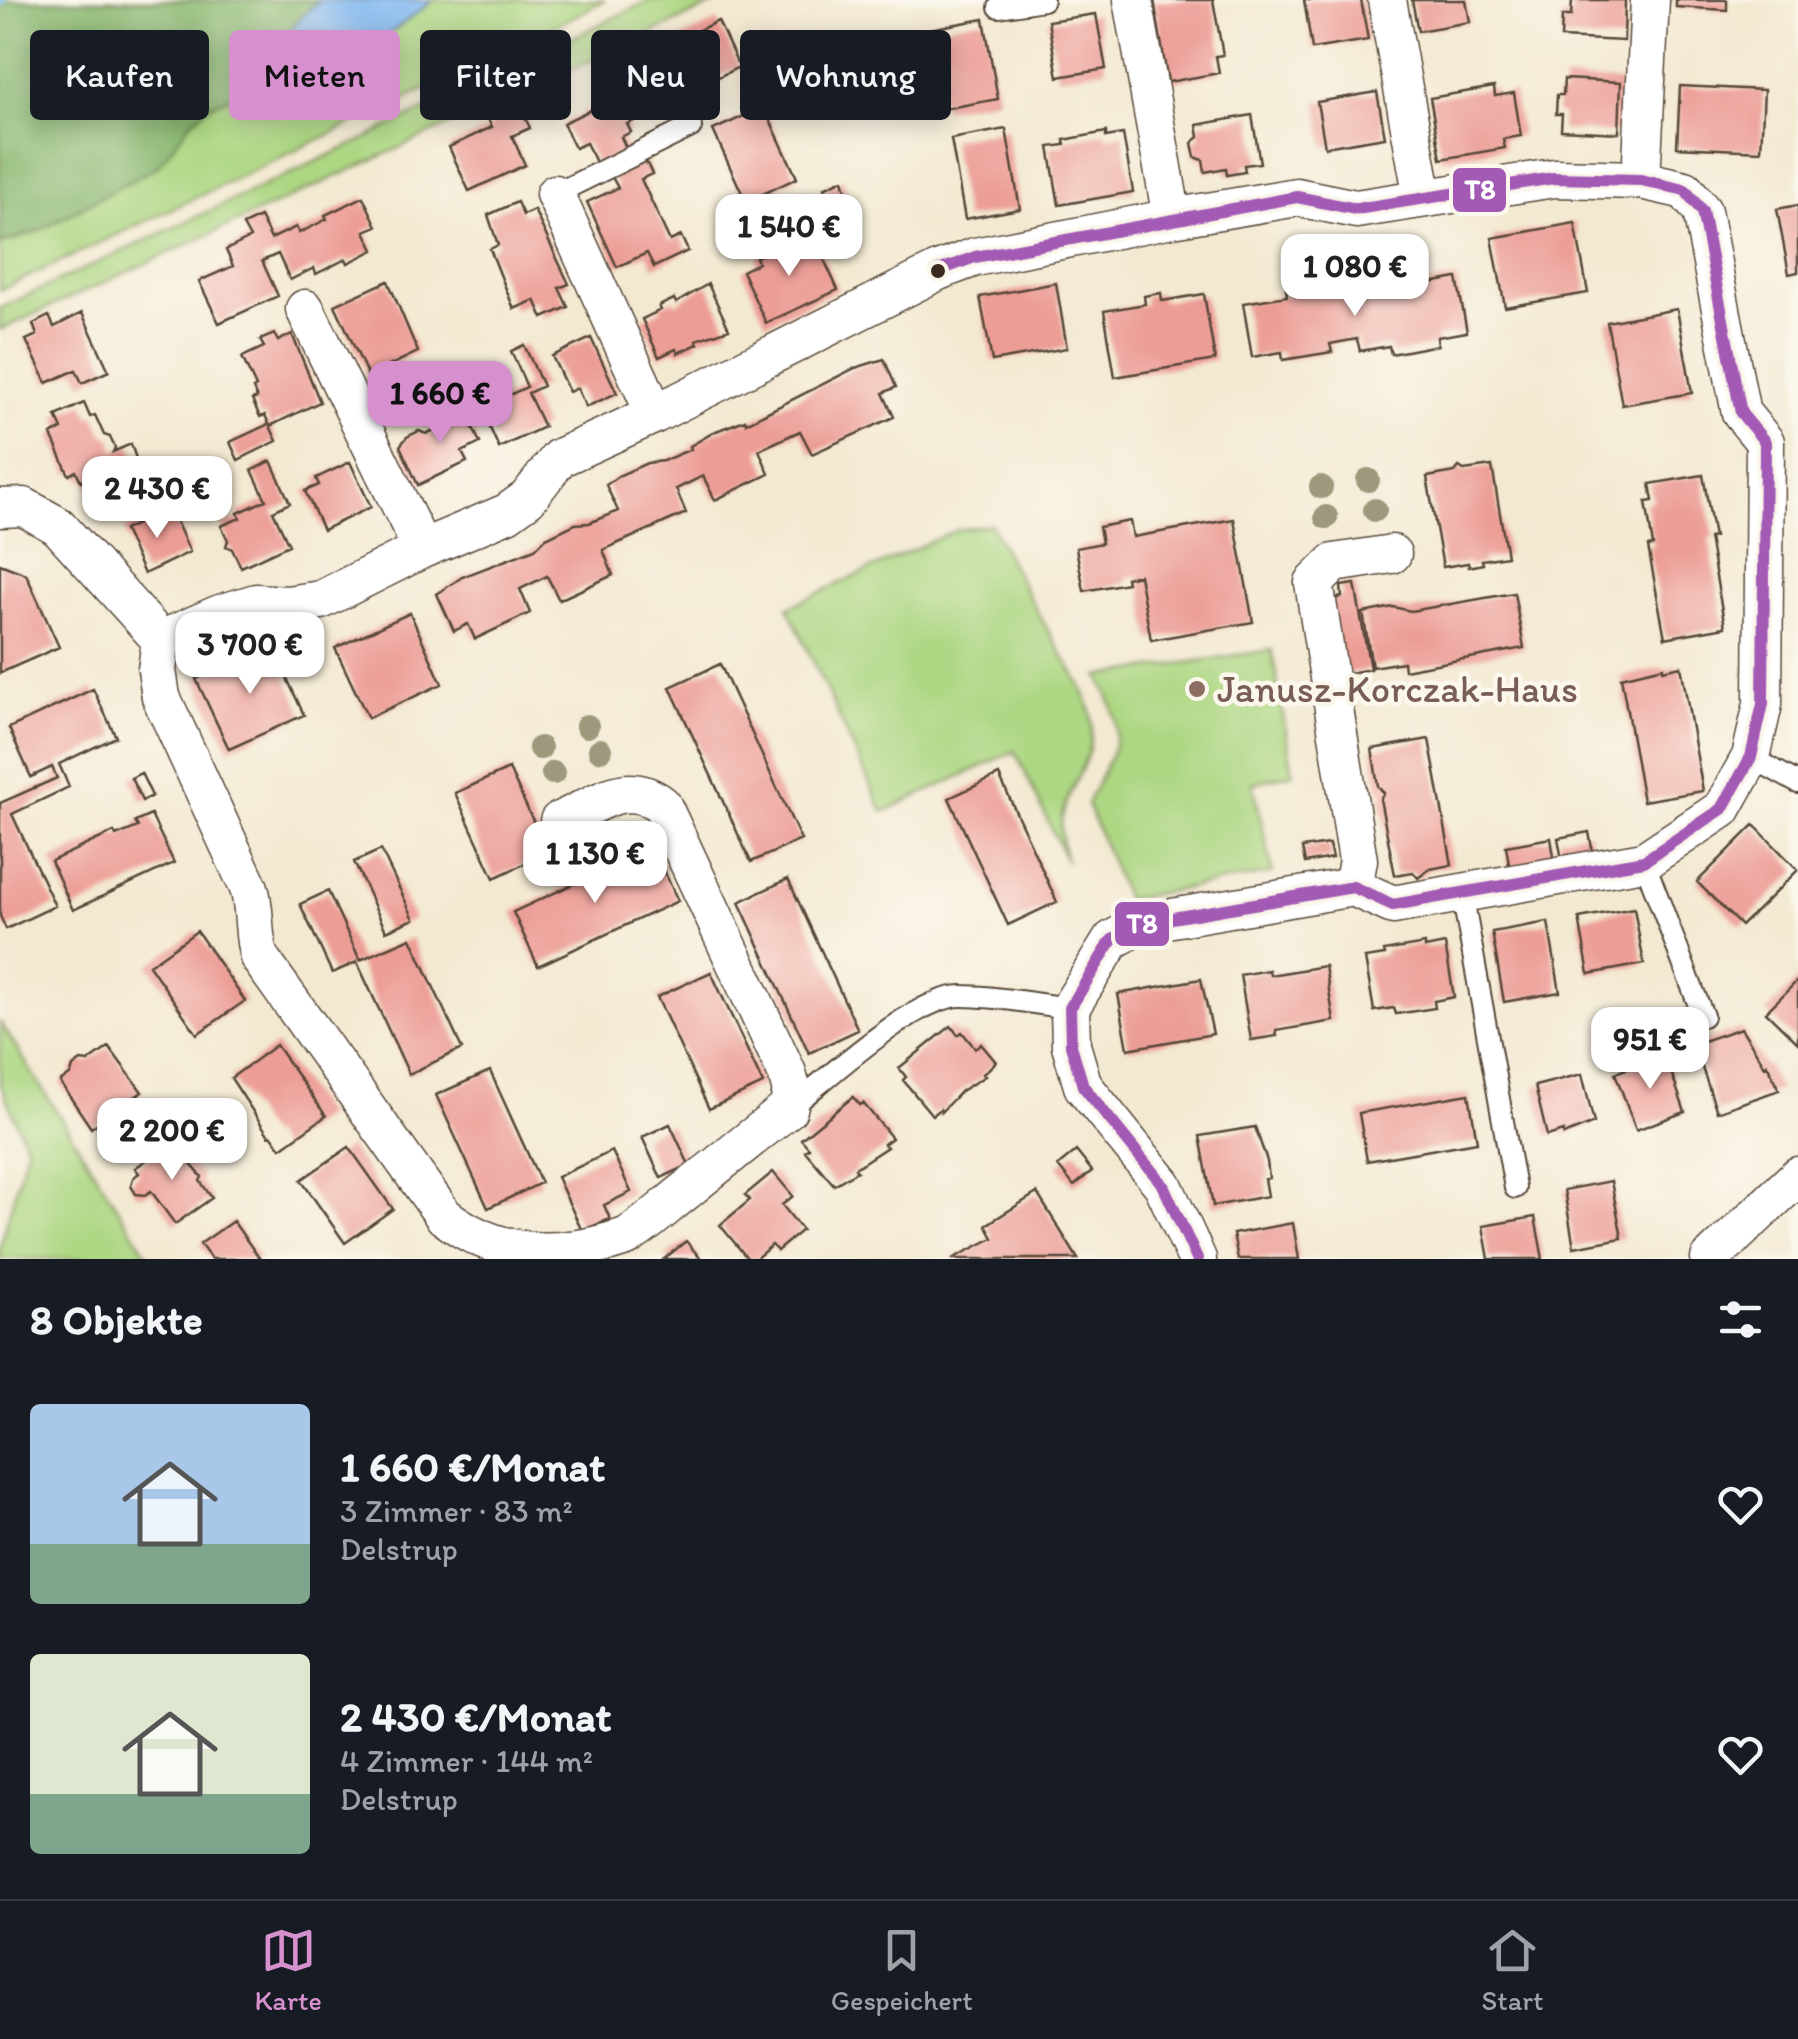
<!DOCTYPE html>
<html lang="de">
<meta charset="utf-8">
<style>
:root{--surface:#171b24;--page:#242831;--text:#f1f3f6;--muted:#9ea1a6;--line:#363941;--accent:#d690ce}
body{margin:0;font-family:Itim,sans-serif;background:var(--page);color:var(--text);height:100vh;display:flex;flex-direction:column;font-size:38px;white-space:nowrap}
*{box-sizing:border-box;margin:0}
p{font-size:32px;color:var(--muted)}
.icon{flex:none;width:55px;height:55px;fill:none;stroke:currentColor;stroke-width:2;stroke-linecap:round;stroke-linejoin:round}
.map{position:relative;height:1259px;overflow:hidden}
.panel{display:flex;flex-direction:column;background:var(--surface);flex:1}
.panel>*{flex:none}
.hud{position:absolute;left:30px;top:30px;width:1000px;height:90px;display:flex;gap:20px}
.price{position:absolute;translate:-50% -85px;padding:0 22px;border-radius:20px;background:#fff;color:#222;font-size:32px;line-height:65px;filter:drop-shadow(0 2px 5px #0008)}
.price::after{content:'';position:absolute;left:50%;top:60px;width:30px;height:22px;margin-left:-15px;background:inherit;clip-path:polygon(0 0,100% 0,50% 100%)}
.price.selected{background:var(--accent);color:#111}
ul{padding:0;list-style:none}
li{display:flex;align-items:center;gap:30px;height:250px;padding:0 30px}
li span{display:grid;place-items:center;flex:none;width:280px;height:200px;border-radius:10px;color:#555}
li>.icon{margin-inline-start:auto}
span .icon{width:120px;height:120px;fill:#fffc;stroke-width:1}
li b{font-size:42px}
h2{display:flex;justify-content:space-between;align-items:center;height:120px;padding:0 30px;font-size:42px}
.chip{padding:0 35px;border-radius:10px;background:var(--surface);box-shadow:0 5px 25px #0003;font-size:35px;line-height:90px}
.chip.selected{background:var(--accent);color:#111}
.tab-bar{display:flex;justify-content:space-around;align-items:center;height:140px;border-top:2px solid var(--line);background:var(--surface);font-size:28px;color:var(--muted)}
.tab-bar a{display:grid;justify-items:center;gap:5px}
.tab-bar .selected{color:var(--accent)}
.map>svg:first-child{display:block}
.green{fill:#add783;stroke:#748050;stroke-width:2.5}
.forest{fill:#8ab871;stroke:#627148;stroke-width:2.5}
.water{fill:#81b7f0;stroke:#5e7087;stroke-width:2.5}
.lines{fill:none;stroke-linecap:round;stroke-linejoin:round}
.stream{stroke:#81b7f0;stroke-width:10}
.building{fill:#ec9d96}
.service-casing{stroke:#574739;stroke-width:24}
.minor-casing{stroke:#574739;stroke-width:41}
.service{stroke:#fff;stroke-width:20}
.minor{stroke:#fff;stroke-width:38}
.bus-1-casing{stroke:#fbf7ec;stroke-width:20}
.bus-1{stroke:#a25ab4;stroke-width:12}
.tree{fill:#9e987c}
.bus-dot{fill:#3b2a1e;stroke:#fbf7ec;stroke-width:4}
.education-dot{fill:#8d6e63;stroke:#fbf7ec;stroke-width:4}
.labels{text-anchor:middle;stroke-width:9;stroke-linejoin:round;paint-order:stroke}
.education-label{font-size:38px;fill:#785e54;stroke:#fbf7ec;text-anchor:start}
.line-badge{stroke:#fbf7ec;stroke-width:4}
.badge-label{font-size:28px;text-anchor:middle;font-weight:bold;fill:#fff}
</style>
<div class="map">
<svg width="1798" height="1259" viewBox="0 0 1798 1259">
<rect width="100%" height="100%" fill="#fbf7ec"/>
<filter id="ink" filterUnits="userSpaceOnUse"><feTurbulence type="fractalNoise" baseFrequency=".01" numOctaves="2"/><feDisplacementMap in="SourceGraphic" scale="20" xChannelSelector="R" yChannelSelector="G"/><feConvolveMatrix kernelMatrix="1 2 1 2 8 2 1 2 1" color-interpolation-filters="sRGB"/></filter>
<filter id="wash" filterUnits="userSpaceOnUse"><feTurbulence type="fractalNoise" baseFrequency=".0048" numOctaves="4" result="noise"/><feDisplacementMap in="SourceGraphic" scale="40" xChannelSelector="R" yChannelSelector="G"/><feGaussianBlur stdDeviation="2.25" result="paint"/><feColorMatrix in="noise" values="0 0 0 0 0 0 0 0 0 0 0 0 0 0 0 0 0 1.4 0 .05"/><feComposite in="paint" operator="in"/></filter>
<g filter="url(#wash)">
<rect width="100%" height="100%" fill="#f3e9d1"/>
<path class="green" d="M434,0H605L519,45L0,290V244L38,231L158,166L190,123L209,106L257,85V104L331,89L345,67Z
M650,0H724L0,330V308L371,136Z
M991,524C1010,563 1031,601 1053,639C1067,664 1091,694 1092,723C1094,778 1044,799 1067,862L1015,751L883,812L788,607L956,530Z
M1272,650L1293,773L1253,783L1273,873L1126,899L1087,804C1113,748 1131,736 1099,676Z
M0,1022L150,1259H0V1247L27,1148L0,1083Z"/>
<path class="forest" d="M0,0H319L284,35L257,85L209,106L190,123L158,166L38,231L0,244Z"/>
<path class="water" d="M319,0H434L345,67L331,89L288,113L267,112L257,103C257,59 290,29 319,0Z"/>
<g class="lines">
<path class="stream" d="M0,1L1,0"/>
</g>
<g id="blocks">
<path class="building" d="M1154,0H1213L1223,55L1216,56L1219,73L1168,82Z
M1304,0H1361L1368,40L1312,49Z
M1412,0H1466L1470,22L1418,31Z
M1572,0H1625L1624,41L1561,38L1562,16H1571Z
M1676,0H1727V10L1676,7Z
M1096,14L1106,69L1058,77L1048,21Z
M984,19L998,99L943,109L929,29Z
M718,21L739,67L714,79L717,86L693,97L669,44Z
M1564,79L1621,82L1619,133L1561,130L1562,114H1556L1557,95H1563Z
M1680,86L1764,90L1761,151L1677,147Z
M1494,87L1495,96L1514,93L1521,136L1503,139L1505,148L1441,159L1430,98Z
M1377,92L1385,137L1325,147L1317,102Z
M624,94L636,120L627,124L631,132L621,137L627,150L597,164L586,143L575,148L563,123Z
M516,98L530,128L512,136L525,165L469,191L449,147L492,127L485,113Z
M764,107L797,178L746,202L713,130Z
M1252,115L1260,163L1244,165L1245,172L1227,175L1226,168L1205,172L1203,160L1195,157L1192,143L1199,137L1197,125Z
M1006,129L1020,209L965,219L951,139Z
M1106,132V137L1123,134L1133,192L1059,205L1049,147L1065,145L1064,140Z
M645,159L652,174L641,179L670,241L681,236L688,251L654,267L647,253L617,267L587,202L618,188L611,175Z
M843,179L855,223L836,228L824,188Z
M363,197L377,226L365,231L374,250L348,263L346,259L316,274L314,268L290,280L278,254L262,261L278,296L219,323L199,281L233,266L226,250L250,238L243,225L260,217L271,239L296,227L299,233L327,219L325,215Z
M517,202L523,215L534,210L569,284L559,288L568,307L543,318L535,300L514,309L490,249L498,245L488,215Z
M1798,205V272L1789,274L1777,209Z
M1575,223L1588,293L1505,307L1492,238Z
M814,237L838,290L766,323L742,271L758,263L756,257L774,249L793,240L795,246Z
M1457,278L1467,332L1437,337L1438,345L1391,354L1389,346L1360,351L1357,339L1330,344L1332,352L1283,360L1282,352L1252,357L1243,303L1287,296L1286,288L1304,285L1305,293L1350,285L1352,297L1395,289L1393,282L1411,279L1413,286Z
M388,281L418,352L368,376L335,305Z
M1056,283L1067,348L992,361L980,297Z
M708,284L729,329L696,340L698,344L678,353L676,349L659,357L642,319L661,310L659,306L674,299L676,303Z
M1161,293L1162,301L1204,294L1215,360L1115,377L1104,311L1145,304L1144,296Z
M1677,309L1692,393L1622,405L1607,322Z
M82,313L109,371L82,383L76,370L47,383L26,340L37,335L33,324L49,316L54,327Z
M274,334L278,341L292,334L320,402L270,426L277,441L238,460L230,442L269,424L265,415L260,417L252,400L257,398L253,389L256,387L242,357L264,347L260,340Z
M591,338L617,393L586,407L577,388L569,392L552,356Z
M524,345L543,386L528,393L544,427L499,448L481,408L527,387L511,351Z
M884,359L896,387L883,393L894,417L812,454L800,431L787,437L759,450L769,474L715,500L703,476L676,489L686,513L603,550L613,575L559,600L547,576L520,589L530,613L475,639L468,624L454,631L437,594L462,577L535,549L546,538L575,524L589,523L618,511L606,485L618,476L647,463L663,461L691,449L690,446L716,431L745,420L746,423L855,368Z
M461,402L480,443L462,452L467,462L418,485L400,446L407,437L419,431L426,434L447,424L441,411Z
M84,403L90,417L95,415L104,435L110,437L115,448L113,452L131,444L145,485L98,506L85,479L81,481L76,471L69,475L51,435L62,429L56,416Z
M271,461L290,503L273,511L289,545L241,567L232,549L226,546L228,540L221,526L240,518L238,513L266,500L252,470Z
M350,462L371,507L323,530L305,491L319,485L316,478Z
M1492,466L1507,556L1482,560L1483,564L1469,567L1468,563L1443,567L1427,477L1455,472L1459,467L1464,470Z
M1703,475L1714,537L1709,538L1725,627L1665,638L1648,547L1653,546L1646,502L1653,501L1650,484Z
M170,508L190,552L144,574L124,530Z
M1234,519L1253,622L1151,640L1139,575L1126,578L1127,583L1084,591L1076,548L1102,543L1099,527L1130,521L1133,537Z
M0,564L26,574L59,647L0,673Z
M1355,584L1370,669L1340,675L1329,600L1342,597L1341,586Z
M1514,593L1524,648L1404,670L1403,662L1372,667L1363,613L1393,607L1411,611Z
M410,613L442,684L368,718L335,648Z
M271,644L304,715L229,749L196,679Z
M720,664L801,840L751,862L670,687Z
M1681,666L1703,791L1643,801L1621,677L1663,667V670Z
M93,689L116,737L59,764L69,787L12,814L55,906L6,929L0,916V803L57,778L52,767L31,777L9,728Z
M1429,739L1452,865L1430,869L1418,878L1413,872L1395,875L1380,799L1384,793L1378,786L1372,749Z
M509,769L548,853L494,878L455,793Z
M141,773L152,796L142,801L131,778Z
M999,775L1057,902L1008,925L949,798Z
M151,815L174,863L73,910L51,861L114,832L116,836L138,827L135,822Z
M1754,825L1798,870L1741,926L1697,882Z
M1589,832L1593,854L1562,860L1558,838Z
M1551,838L1555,863L1510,871L1506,846Z
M1329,844L1332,858L1305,863L1302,848Z
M653,847L678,901L538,966L513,912Z
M381,850L414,919L386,931L354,862Z
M788,879L858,1030L809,1053L739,902Z
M328,891L360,960L411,938L462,1049L409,1074L357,962L332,973L300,904Z
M1634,908L1644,964L1589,974L1579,918Z
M1548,922L1560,992L1504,1002L1492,932Z
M197,931L245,1001L197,1034L149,965Z
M1425,944V948L1445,944L1454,997L1434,1001L1435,1008L1396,1014L1394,1008L1374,1011L1365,958L1385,955L1384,951Z
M1325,966L1334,1021L1276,1031L1277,1036L1251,1040L1240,975L1269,970L1270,975Z
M711,972L763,1084L709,1109L657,997Z
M1201,979L1213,1034L1128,1049L1118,994Z
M1798,980V1043L1766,1012Z
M951,1026L958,1035L962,1032L975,1048L981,1044L996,1062L983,1074L985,1076L961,1091L941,1112L940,1109L932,1115L903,1080L906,1077L899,1068Z
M1741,1028L1765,1066L1767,1064L1779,1090L1717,1112L1694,1044Z
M276,1045L326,1116L281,1148L271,1135L269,1136L231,1078Z
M109,1047L142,1092L91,1128L60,1082L71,1074L73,1067L81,1061L88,1062Z
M1665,1055L1685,1112L1636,1130L1615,1073Z
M490,1071L541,1183L488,1208L436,1095Z
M1582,1074L1594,1123L1564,1135V1131L1547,1136L1535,1086Z
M1469,1094L1477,1142L1367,1161L1359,1113Z
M853,1097L860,1105L863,1103L892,1138L884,1144L887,1147L855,1168L857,1171L834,1185L805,1151L809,1148L801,1139Z
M670,1124L689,1165L661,1178L642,1137Z
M1255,1127L1267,1161L1269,1178L1265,1179L1268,1196L1213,1206L1200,1136Z
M172,1142L202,1177L200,1181L212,1198L175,1224L151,1191L145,1195L136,1194L131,1186L133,1178L139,1173L135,1168Z
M349,1147L393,1209L345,1243L301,1180Z
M612,1151L631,1192L604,1205L610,1219L582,1231L557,1177Z
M1076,1151L1092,1171L1074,1186L1058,1166Z
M773,1172L793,1196L782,1205L802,1230L777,1251L772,1245L755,1259H748L720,1225L750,1200L745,1195Z
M1611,1181L1622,1238L1574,1247L1564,1190Z
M1037,1193L1078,1259H952L993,1238L986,1225Z
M1535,1217L1543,1259H1489L1483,1226Z
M233,1221L260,1259H211L200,1244Z
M1293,1223L1299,1259H1238L1233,1234Z
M686,1241L701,1259H664Z"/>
</g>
</g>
<g filter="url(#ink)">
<use href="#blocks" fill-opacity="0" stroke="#574739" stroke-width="2.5"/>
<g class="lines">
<g class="service-casing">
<path id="service" d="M999,7L1043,0
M555,194L691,127
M1751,757L1798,783
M1644,861L1703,1016
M1462,893L1515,1188
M790,1108C828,1078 915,996 962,996C998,996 1035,1004 1070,1008"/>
</g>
<g class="minor-casing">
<path id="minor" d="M1133,0L1172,218
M1387,0L1423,198
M1641,180L1650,0
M555,194L655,414
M305,309L422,549
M0,508L24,507L58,526L161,640L220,614L256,603L287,605L321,600L422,549L507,513L528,498L559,458L655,414L938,271L975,257L1172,218L1297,197L1356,209L1554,178L1641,180L1685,190L1702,211L1741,413L1765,442L1763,704L1751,757L1722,809L1644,861L1393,905L1353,887L1143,923L1112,940L1070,1008L1071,1045L1083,1086L1163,1185L1197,1259
M161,640L157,670L161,697L249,888C256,911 252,934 259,957L444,1216C499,1259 561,1259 626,1237C648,1224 667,1205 687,1190C720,1163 754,1136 788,1109L792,1092L787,1073L662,805C626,777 596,805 559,821
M1353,887L1358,860L1314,583L1334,563L1392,554
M1710,1259L1798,1176"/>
</g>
<use href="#service" class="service"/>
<use href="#minor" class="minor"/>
<g class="bus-1-casing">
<path id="bus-1" d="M938,271L975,257L1297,197L1356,209L1554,178L1641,180L1685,190L1702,211L1741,413L1765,442L1763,704L1751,757L1722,809L1644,861L1393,905L1353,887L1143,923L1112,940L1070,1008L1071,1045L1083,1086L1163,1185L1197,1259"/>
</g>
<use href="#bus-1" class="bus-1"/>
</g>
<g class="tree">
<circle cx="1368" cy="480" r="12"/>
<circle cx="1321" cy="487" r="12"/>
<circle cx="1375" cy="510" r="12"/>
<circle cx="1326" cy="517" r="12"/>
<circle cx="587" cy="726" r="12"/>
<circle cx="540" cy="748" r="12"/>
<circle cx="600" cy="750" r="12"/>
<circle cx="553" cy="773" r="12"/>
</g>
</g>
<circle class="bus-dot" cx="938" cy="271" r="9"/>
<circle class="education-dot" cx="1197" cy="689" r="10"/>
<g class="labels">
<g class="education-label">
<text x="1217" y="702">Janusz-Korczak-Haus</text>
</g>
</g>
<g class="line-badge">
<rect x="1451" y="166" width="57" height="48" rx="10" fill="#a25ab4"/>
<rect x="1113" y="900" width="58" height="48" rx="10" fill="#a25ab4"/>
</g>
<g class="badge-label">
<text x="1480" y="199">T8</text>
<text x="1142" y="933">T8</text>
</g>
</svg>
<b class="price" style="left:789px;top:279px">1 540 €</b>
<b class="price" style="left:1355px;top:319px">1 080 €</b>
<b class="price selected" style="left:440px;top:446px">1 660 €</b>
<b class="price" style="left:157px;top:541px">2 430 €</b>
<b class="price" style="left:250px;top:697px">3 700 €</b>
<b class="price" style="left:595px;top:906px">1 130 €</b>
<b class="price" style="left:1650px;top:1092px">951 €</b>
<b class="price" style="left:172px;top:1183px">2 200 €</b>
<div class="hud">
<a class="chip">Kaufen</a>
<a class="chip selected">Mieten</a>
<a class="chip">Filter</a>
<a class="chip">Neu</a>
<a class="chip">Wohnung</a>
</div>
</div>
<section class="panel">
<h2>8 Objekte<svg class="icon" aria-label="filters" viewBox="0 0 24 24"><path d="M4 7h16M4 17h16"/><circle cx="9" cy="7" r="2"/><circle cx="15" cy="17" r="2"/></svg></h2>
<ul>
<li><span style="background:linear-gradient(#a9c7e8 70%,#7fa58c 0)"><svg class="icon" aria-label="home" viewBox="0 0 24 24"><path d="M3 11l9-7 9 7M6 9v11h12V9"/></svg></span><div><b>1 660 €/Monat</b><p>3 Zimmer · 83 m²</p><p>Delstrup</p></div><svg class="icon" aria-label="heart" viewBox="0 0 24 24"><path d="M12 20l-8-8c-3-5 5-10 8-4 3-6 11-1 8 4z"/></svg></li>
<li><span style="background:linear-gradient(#dfe7d0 70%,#7fa58c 0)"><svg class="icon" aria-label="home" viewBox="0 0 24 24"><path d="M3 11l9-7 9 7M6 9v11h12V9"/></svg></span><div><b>2 430 €/Monat</b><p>4 Zimmer · 144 m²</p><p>Delstrup</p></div><svg class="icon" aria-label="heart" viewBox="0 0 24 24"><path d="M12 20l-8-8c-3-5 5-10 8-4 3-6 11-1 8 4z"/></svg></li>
</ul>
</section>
<nav class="tab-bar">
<a class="selected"><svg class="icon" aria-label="map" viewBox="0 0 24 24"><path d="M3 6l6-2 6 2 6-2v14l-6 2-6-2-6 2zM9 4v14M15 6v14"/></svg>Karte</a>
<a><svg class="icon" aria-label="saved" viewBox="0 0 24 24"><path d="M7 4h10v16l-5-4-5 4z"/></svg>Gespeichert</a>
<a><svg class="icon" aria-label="home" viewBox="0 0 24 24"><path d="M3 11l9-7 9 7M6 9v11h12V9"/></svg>Start</a>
</nav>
